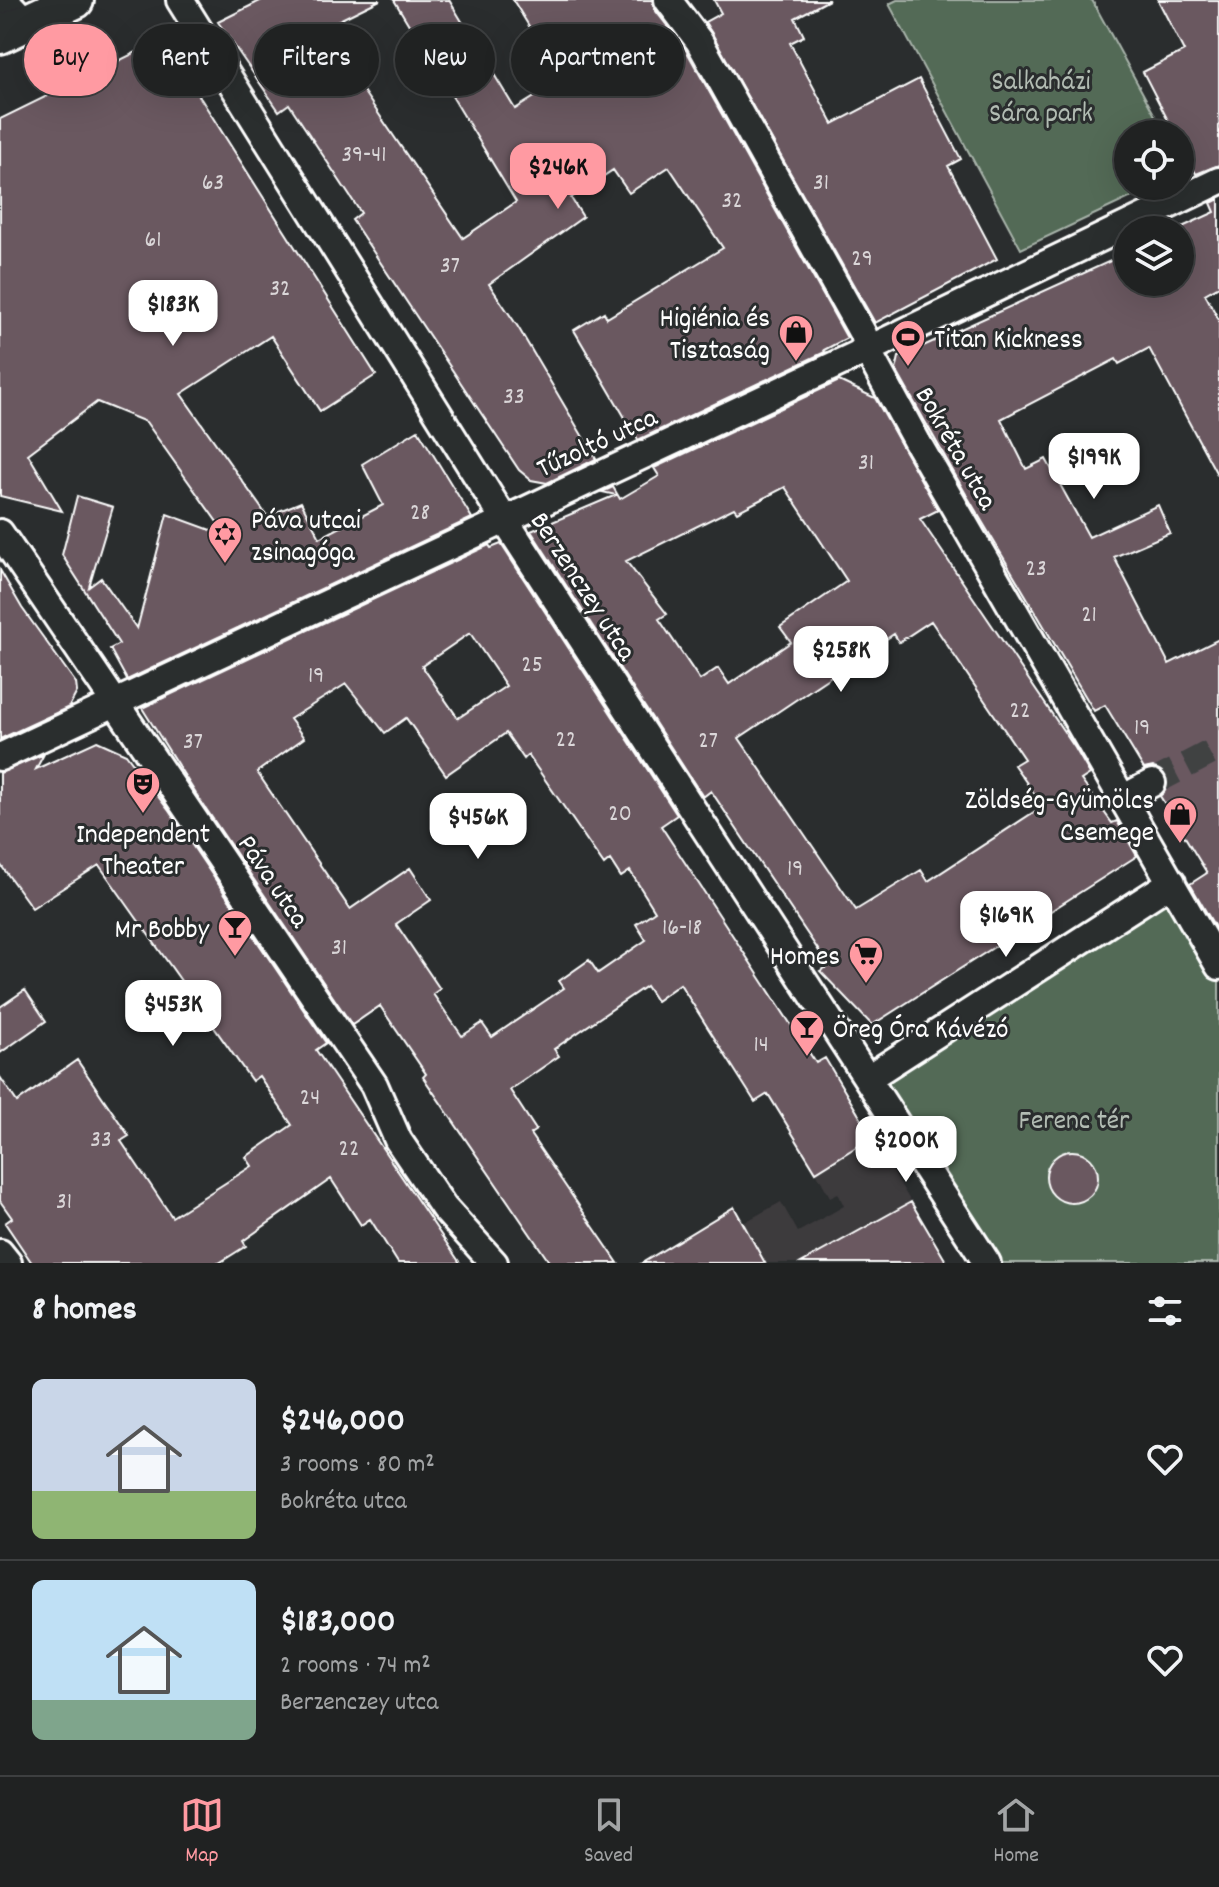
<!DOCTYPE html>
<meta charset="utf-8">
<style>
:root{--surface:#202222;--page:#282a2a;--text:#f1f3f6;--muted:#a2a4a5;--line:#3d3f40;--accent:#ff9aa2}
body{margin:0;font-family:Dekko,sans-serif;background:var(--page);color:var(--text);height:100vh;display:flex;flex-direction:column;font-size:30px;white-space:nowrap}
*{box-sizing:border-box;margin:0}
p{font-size:26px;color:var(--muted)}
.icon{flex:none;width:44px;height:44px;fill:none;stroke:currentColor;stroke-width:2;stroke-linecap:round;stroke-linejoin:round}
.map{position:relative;height:1263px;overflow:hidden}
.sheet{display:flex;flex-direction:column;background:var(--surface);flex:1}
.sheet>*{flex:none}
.hud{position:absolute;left:24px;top:24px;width:800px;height:72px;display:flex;gap:16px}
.tools{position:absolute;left:1114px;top:120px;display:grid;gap:16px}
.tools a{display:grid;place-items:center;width:80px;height:80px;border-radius:50%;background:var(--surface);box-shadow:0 8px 32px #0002,0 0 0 2px var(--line);font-size:40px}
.price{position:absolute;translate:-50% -68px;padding:0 18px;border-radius:16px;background:#fff;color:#222;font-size:26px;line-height:52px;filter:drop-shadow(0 2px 4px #0008)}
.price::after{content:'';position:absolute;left:50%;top:48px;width:24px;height:18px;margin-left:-12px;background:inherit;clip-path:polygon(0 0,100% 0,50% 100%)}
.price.current{background:var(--accent);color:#111}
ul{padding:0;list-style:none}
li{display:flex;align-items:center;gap:24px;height:200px;padding:0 32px}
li+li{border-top:2px solid var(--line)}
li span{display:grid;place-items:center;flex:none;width:224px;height:160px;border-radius:12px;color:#555}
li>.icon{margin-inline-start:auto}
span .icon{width:96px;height:96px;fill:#fffc;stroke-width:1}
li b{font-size:34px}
h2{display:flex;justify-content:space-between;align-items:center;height:96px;padding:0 32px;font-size:34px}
.pill{padding:0 28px;border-radius:36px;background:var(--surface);box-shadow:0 8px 32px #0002,0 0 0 2px var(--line);font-size:28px;line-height:72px}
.pill.current{background:var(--accent);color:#111}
.tab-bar{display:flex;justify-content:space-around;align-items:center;height:112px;border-top:2px solid var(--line);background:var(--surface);font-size:22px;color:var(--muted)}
.tab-bar a{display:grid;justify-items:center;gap:4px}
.tab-bar .current{color:var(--accent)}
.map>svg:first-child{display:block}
.built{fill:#3d3a3d}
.green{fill:#536a57;stroke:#a9b4ab;stroke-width:2}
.building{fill:#6a5961;stroke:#fff;stroke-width:2;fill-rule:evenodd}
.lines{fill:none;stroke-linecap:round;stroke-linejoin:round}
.street-tunnel{stroke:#3f4243;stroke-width:26;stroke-dasharray:26 13;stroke-linecap:butt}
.street-casing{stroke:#fff;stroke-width:32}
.secondary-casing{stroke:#fff;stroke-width:42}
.street{stroke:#2a2d2e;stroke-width:26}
.secondary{stroke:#2a2d2e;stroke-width:36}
.labels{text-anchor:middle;stroke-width:6;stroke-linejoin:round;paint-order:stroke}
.number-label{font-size:24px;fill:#dad6d8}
.park-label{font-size:28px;fill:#b2bcb3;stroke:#2a2d2e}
.poi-label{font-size:28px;fill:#fff;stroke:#2a2d2e;text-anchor:end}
.street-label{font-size:28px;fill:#fff;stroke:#2a2d2e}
</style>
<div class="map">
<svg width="1219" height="1263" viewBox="0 0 1219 1263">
<rect width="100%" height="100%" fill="#2a2d2e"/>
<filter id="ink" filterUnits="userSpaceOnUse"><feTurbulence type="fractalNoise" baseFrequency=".0125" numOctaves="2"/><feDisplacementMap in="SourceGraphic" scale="16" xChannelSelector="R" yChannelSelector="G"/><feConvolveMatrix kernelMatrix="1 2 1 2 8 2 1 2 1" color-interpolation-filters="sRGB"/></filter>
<g filter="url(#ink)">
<path class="built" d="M872,1137L911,1202L801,1263H765L743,1223L781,1202L798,1232L844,1206L838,1193L830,1197L816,1172Z"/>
<path class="green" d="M897,0H1092L1165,134H1128V186H1155L1021,249L889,4Z
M1172,882L1219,966V1263H987L868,1078Z"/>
<path class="building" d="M262,0H380L321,29L463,238L516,202L394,0H449L515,109L562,80L513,0H652L655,10L686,50L847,338L824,350L825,352L638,440L574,330L604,312L607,318L723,248L669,167L629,193L613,170L571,198L583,217L489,284L518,327L596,459L547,483L531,480L519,470L352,220L361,213L289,104L279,111L218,22Z
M714,0H829L795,18L804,36L790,43L833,124L919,79L961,159L948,166L997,259L875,323L705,22L721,13Z
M1158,0H1219V165L1196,174L1180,143V134H1175L1143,72L1184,51Z
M163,39L376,375L320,411L271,336L181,394L267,516L301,502L320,538L383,505L362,464L418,430L472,518L127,680L110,649L119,644L62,555L77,496L113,507L89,587L101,578L137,629L167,514L227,536L146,422L97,402L28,454L62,511L0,496V119Z
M1219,199V286L1205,294L1219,320V478L1149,348L1119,364L1116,359L1001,419L1026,469L1046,459L1089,537L1158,505L1170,533L1114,557L1169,664L1219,639V934L1190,884L1207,873L1160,796L1168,784L1166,775L1153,767L1144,769L1105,705L1094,711L967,496L896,370L899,357L1128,253V282H1180V228L1215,212L1211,203Z
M839,381L875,398L938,510L920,519L1075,748L1090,774L1081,780L1112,823L1117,821L1137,856L872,1025L820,971L829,966L711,791L703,797L531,531L616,495L602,492L613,487L620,499L659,476L654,468ZM785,487L847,581L780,627L791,642L729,684L718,668L700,680L659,619L667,614L626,561L734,508L737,512ZM931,621L1024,759L1014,765L1043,806L928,881L921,870L856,910L739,738L894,634L899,642Z
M501,544L677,815L661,826L816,1063L825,1058L872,1137L816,1172L768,1094L755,1102L680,984L656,1001L646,986L554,1049L559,1056L510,1090L536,1130L530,1134L618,1263H550L423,1077L426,1074L380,1006L352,1025L196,794L142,708L489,545L491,548ZM470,633L506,686L458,718L422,666ZM346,684L385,733L406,718L446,775L506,733L524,759L528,755L604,865L610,860L621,877L630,871L655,911L636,924L646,940L598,973L589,960L559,981L564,988L492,1037L482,1023L462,1036L433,994L440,989L396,924L431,900L410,868L350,909L257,772L304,738L290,719Z
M0,570L22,608L76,683L77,692L69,707L0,739Z
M97,741L126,754L169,811L326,1043L316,1050L460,1263H398L370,1219L361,1225L331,1179L243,1241L246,1246L219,1263H32L5,1223L12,1218L0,1201V1077L17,1102L77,1060L129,1136L121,1141L172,1217L252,1166L246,1157L292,1125L259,1076L252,1081L99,865L32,908L0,864V773L44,754L36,769Z
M25,990L46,1021L0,1053V1007Z
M1046 1177a26 26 0 1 1 52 0a26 26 0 1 1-52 0Z
M911,1202L947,1263H801Z
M734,1207L765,1263H642Z"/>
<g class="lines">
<path class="street-tunnel" d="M1152,783L1219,748"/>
<g class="street-casing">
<path id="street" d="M5,0L26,22
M180,0L504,519L987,1263
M668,0L699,41L863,334L867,350L917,442L1219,966
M0,533L374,1085L398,1140L444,1208L494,1263
M0,757L867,350L1219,181
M1124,798L1152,783
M868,1078L1172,882
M0,1253L8,1263"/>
</g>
<g class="secondary-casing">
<path id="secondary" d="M0,35L75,0"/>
</g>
<use href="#street" class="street"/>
<use href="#secondary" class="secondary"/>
</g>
</g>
<defs>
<g id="shop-pin" transform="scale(1.8)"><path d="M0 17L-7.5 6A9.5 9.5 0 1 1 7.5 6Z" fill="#ff9aa2" stroke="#2a2d2e"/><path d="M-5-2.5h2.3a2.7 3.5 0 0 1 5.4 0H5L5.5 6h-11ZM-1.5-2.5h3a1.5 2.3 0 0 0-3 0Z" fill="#111"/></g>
<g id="stadium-pin" transform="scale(1.8)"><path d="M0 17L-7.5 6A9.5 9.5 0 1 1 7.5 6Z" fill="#ff9aa2" stroke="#2a2d2e"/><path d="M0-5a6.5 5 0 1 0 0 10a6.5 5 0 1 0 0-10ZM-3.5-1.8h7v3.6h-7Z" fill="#111"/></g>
<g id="synagogue-pin" transform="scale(1.8)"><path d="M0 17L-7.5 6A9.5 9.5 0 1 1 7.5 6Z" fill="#ff9aa2" stroke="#2a2d2e"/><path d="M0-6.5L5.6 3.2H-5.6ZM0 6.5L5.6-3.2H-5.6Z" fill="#111"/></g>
<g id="theatre-pin" transform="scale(1.8)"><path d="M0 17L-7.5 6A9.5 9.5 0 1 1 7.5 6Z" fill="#ff9aa2" stroke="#2a2d2e"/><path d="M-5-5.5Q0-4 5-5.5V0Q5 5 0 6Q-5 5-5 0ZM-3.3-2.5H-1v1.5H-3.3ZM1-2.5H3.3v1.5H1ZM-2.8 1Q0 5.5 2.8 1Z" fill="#111"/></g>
<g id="bar-pin" transform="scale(1.8)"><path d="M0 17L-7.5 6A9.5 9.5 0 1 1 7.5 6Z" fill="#ff9aa2" stroke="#2a2d2e"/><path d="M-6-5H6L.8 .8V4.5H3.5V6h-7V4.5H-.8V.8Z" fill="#111"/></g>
<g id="supermarket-pin" transform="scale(1.8)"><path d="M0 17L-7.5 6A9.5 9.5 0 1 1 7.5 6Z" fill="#ff9aa2" stroke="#2a2d2e"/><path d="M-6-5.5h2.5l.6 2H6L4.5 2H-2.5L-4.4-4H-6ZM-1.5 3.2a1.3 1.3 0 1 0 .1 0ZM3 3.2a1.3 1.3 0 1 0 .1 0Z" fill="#111"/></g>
</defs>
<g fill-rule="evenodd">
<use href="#shop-pin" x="796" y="332"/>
<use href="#stadium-pin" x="908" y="337"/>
<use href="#synagogue-pin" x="225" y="534"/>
<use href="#theatre-pin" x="143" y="784"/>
<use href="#shop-pin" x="1180" y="814"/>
<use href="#bar-pin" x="235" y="927"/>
<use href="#supermarket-pin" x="866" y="954"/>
<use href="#bar-pin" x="807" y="1027"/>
</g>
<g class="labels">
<g class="number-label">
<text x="364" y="161">39-41</text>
<text x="213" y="189">63</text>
<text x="821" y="189">31</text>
<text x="732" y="207">32</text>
<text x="153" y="246">61</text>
<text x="862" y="265">29</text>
<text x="450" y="272">37</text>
<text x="280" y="295">32</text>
<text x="514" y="403">33</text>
<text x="866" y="469">31</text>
<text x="420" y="519">28</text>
<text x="1036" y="575">23</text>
<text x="1089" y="621">21</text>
<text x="532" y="671">25</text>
<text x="316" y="682">19</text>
<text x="1020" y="717">22</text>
<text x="1142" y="734">19</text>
<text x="566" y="746">22</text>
<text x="708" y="747">27</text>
<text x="193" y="748">37</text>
<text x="620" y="820">20</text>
<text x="795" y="875">19</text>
<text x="682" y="934">16-18</text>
<text x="339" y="954">31</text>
<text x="761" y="1051">14</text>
<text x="310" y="1104">24</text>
<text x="101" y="1146">33</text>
<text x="349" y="1155">22</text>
<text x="64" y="1208">31</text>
</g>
<g class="park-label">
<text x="1041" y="89">Salkaházi<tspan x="1041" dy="32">Sára park</tspan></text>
<text x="1074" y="1128">Ferenc tér</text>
</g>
<g class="poi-label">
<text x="770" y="326">Higiénia és<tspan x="770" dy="32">Tisztaság</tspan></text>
<text x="934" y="347" text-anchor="start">Titan Kickness</text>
<text x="251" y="528" text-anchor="start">Páva utcai<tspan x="251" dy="32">zsinagóga</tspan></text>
<text x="1154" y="808">Zöldség-Gyümölcs<tspan x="1154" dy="32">Csemege</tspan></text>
<text x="143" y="842" text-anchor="middle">Independent<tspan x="143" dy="32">Theater</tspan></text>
<text x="209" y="937">Mr Bobby</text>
<text x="840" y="964">Homes</text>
<text x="833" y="1037" text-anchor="start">Öreg Óra Kávézó</text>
</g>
<g class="street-label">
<text transform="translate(596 441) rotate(-25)" y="10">Tűzoltó utca</text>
<text transform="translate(958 447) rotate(60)" y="10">Bokréta utca</text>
<text transform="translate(585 585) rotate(57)" y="10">Berzenczey utca</text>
<text transform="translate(275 880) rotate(56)" y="10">Páva utca</text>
</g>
</g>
</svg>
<div class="tools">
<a><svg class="icon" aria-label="locate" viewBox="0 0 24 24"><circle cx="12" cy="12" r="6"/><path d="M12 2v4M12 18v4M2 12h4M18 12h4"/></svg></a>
<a><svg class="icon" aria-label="layers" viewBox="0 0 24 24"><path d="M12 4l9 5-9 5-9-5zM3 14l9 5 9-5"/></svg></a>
</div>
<b class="price current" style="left:558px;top:211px">$246K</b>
<b class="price" style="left:173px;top:348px">$183K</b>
<b class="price" style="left:1094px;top:501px">$199K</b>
<b class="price" style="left:841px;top:694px">$258K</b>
<b class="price" style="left:478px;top:861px">$456K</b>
<b class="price" style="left:1006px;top:959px">$169K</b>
<b class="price" style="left:173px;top:1048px">$453K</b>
<b class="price" style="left:906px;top:1184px">$200K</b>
<div class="hud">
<a class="pill current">Buy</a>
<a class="pill">Rent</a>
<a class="pill">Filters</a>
<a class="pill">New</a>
<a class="pill">Apartment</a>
</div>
</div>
<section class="sheet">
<h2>8 homes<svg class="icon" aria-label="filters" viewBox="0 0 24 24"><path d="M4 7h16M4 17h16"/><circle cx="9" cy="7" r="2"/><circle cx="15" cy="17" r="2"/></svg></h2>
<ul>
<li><span style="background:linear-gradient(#c9d6e8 70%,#8fb573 0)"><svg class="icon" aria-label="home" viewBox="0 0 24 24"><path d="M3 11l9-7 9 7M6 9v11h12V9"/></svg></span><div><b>$246,000</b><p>3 rooms · 80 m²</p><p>Bokréta utca</p></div><svg class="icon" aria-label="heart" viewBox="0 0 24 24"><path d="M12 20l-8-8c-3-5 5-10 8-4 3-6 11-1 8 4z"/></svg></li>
<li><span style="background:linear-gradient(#bfe0f5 75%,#7fa58c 0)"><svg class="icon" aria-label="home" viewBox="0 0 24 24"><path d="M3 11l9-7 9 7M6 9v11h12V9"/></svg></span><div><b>$183,000</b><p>2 rooms · 74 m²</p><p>Berzenczey utca</p></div><svg class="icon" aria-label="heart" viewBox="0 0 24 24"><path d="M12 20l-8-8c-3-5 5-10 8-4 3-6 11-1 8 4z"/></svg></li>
</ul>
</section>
<nav class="tab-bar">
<a class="current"><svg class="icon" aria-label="map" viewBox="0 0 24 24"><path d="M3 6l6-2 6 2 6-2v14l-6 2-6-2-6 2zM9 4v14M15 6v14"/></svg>Map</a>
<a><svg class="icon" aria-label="saved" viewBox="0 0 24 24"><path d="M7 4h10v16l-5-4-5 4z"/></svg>Saved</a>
<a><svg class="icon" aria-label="home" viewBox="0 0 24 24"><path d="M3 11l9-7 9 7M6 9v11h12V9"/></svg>Home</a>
</nav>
